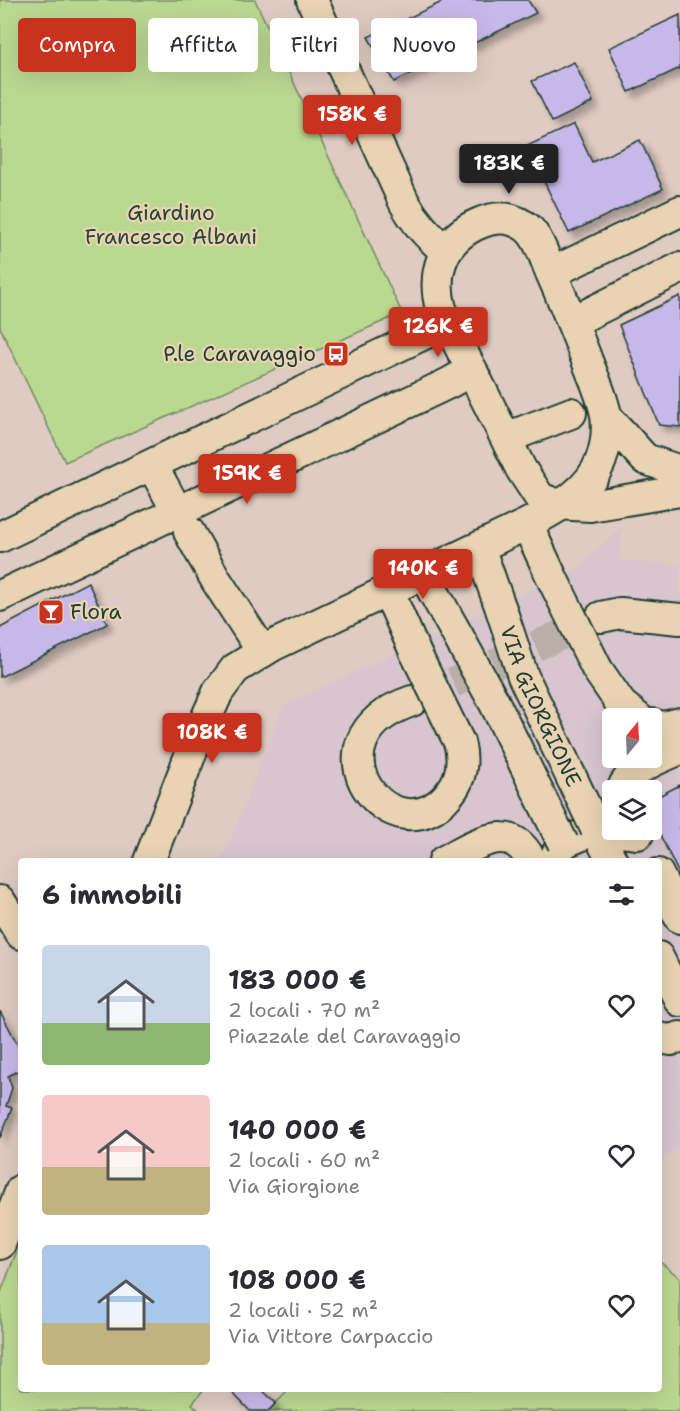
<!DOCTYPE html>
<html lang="it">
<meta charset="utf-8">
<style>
:root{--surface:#fff;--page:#f2f2f3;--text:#2b2b33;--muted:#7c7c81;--accent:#c8321e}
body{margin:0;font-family:"Shantell Sans",sans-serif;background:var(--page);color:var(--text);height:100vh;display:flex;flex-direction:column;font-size:22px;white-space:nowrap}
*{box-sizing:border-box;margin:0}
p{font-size:20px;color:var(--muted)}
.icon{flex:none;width:33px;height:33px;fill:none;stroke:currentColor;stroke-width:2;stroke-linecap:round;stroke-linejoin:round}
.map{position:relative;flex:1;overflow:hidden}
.panel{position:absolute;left:18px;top:858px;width:644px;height:534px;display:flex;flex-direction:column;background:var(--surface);border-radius:6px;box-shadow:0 6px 24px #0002}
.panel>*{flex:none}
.guide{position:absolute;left:18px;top:18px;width:645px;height:54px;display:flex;gap:12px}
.needle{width:39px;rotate:18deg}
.tools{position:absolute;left:602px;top:708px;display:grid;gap:12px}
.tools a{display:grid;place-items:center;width:60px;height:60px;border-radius:6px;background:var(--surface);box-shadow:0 6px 24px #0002;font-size:30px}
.price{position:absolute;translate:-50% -51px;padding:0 14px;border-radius:6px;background:var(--accent);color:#fff;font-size:20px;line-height:39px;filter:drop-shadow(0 2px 3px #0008)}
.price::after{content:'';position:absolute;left:50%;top:36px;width:18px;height:14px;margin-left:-9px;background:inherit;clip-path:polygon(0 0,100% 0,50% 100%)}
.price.current{background:#222;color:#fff}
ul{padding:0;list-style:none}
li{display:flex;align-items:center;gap:18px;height:150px;padding:0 24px}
li span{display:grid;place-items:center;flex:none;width:168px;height:120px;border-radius:6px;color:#555}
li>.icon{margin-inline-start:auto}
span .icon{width:72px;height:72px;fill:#fffc;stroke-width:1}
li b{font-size:26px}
h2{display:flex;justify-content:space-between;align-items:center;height:72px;padding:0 24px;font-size:26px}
.tag{padding:0 21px;border-radius:6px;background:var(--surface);box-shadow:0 6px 24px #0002;font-size:21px;line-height:54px}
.tag.current{background:var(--accent);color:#fff}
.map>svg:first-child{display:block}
.built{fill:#d8c5ce;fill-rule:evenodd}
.green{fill:#bbd891;stroke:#6d8a62;stroke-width:1.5}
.building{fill:#c8b8e9;stroke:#1f3d34;stroke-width:1.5;filter:url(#shadow)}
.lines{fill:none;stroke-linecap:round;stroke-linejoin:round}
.minor-tunnel{stroke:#b9afa6;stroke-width:30;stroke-dasharray:30 15;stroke-linecap:butt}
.minor-casing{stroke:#1f3d34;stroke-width:34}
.minor{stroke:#e9d3b2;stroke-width:30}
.minor-bridge-casing{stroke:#1f3d34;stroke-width:34;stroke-linecap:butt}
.minor-bridge{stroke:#e9d3b2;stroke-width:30}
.labels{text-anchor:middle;stroke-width:4.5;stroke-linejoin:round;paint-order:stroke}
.park-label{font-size:21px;fill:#274539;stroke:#e9d3b2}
.poi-label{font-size:21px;fill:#1f3d34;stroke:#e9d3b2;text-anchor:end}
.street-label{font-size:21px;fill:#1f3d34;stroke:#e9d3b2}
</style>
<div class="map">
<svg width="680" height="1411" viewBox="0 0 680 1411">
<defs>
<filter id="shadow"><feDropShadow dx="5.5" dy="5.5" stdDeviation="3" flood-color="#0004"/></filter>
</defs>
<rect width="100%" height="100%" fill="#dfcbc2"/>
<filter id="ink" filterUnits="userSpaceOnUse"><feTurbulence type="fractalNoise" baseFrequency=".0167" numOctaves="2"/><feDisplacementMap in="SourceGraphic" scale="12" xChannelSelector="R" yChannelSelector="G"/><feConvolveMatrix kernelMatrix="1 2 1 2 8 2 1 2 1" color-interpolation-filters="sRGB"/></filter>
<g filter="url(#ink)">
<path class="built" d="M622,526L619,560L680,565V1149L659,1159L658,861H222L283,706L580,567ZM612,718H651V758H612ZM612,790H651V830H612Z"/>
<path class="green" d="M0,0H255L402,313L65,462L0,327Z
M21,1240V1389H204L192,1404L200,1411H0V1295Z
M659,1261L680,1278V1411H268L290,1389H658Z"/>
<path class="building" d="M446,0H528L536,13L394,82L368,37Z
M680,15V68L629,92L609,48Z
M574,62L593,102L552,122L532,81Z
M574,124L592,162L640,140L663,189L569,233L527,146Z
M680,296V427L659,425L619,325Z
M88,582L107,624L0,677V628Z
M680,785V876L651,816V800Z
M0,1011L21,1051V1069L8,1076L12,1088L6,1106L12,1108L0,1138Z
M229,1389H261L276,1403L268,1411H250Z"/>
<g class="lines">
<path class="minor-tunnel" d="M412,701L601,617"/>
<g class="minor-casing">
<path id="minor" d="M312,0L404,202C415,222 428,237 446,251
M551,273L680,211
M572,322L680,268
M606,416L645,459L680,471
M506,438L571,413
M152,465L177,511
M527,524L553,580
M189,532L216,580L262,651
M0,537L447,323
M479,547L501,609
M423,573L458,636
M388,591L415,652
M0,596L449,383L472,370
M601,617L620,613L680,619
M597,669L621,704L638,718
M412,701C298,740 394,862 449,794C462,779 464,760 459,742
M651,724L664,727L680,723
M622,790C630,767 659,759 680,749
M596,829L612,861
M149,861L193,748L218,692L235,669L272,646L527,524C555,509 589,493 601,460C606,446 608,430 606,415C603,399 596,383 590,368C578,337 566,306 552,275C546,262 542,246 533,234C530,230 527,227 523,225C509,216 494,217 480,223C443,238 431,272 441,309L521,469L540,498L556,504L590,506L680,491
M444,861C473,846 511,818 531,861
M553,861L563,843L596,829L638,834
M658,874L680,918
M0,901L21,934
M658,957L680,1001
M658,1038L671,1040L680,1037
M0,1244L21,1190"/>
</g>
<use href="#minor" class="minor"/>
<g class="minor-bridge-casing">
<g id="minor-bridge">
<path d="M553,580L597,669"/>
<path id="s1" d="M501,609L523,676L596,829"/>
<path d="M458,636L494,702L563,843"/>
<path d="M415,652L459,742"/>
</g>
</g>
<use href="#minor-bridge" class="minor-bridge"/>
</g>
</g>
<defs>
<g id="bus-square" transform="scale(1.35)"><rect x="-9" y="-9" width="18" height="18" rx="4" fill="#c8321e" stroke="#e9d3b2"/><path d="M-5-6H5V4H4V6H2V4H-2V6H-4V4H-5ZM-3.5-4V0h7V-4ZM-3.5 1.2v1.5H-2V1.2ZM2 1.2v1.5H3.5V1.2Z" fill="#fff"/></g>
<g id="bar-square" transform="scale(1.35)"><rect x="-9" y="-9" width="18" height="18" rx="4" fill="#c8321e" stroke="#e9d3b2"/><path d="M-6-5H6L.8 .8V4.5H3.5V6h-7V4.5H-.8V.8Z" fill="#fff"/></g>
</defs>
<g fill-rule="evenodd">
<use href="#bus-square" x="336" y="354"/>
<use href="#bar-square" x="51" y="612"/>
</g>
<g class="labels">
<g class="park-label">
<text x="171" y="220">Giardino<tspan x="171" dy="24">Francesco Albani</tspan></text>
</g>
<g class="poi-label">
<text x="316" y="361">P.le Caravaggio</text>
<text x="70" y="619" text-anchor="start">Flora</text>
</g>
<g class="street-label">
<text dy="7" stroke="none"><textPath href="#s1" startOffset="105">VIA GIORGIONE</textPath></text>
</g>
</g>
</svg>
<div class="tools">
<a><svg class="needle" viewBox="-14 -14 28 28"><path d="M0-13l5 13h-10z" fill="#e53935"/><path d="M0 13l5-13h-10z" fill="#7c7c81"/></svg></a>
<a><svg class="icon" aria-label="layers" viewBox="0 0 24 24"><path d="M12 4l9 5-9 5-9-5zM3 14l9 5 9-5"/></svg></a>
</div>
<b class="price" style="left:352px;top:146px">158K €</b>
<b class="price current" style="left:509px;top:195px">183K €</b>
<b class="price" style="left:438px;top:358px">126K €</b>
<b class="price" style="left:247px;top:505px">159K €</b>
<b class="price" style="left:423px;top:600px">140K €</b>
<b class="price" style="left:212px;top:764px">108K €</b>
<div class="guide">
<a class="tag current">Compra</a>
<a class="tag">Affitta</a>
<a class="tag">Filtri</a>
<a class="tag">Nuovo</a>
</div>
<section class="panel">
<h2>6 immobili<svg class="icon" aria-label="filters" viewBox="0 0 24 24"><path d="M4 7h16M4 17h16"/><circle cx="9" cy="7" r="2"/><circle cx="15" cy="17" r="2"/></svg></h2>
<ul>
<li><span style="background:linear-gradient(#c9d6e8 65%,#8fb573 0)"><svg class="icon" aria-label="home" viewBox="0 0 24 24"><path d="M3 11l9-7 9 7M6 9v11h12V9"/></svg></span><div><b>183 000 €</b><p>2 locali · 70 m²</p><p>Piazzale del Caravaggio</p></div><svg class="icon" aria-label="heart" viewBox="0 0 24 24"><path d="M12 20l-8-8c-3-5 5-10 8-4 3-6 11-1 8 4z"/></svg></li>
<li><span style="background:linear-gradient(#f6c9c9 60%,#c2b280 0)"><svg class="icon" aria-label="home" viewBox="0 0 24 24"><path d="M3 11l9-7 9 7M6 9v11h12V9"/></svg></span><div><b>140 000 €</b><p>2 locali · 60 m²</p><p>Via Giorgione</p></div><svg class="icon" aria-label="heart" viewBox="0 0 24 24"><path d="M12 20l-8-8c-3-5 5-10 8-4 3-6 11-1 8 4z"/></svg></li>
<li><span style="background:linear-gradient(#a9c7e8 65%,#c2b280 0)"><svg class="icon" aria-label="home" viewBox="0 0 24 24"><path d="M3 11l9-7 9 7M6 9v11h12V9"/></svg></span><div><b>108 000 €</b><p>2 locali · 52 m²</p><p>Via Vittore Carpaccio</p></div><svg class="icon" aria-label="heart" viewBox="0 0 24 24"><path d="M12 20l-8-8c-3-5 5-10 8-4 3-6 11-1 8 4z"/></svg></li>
</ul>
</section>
</div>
